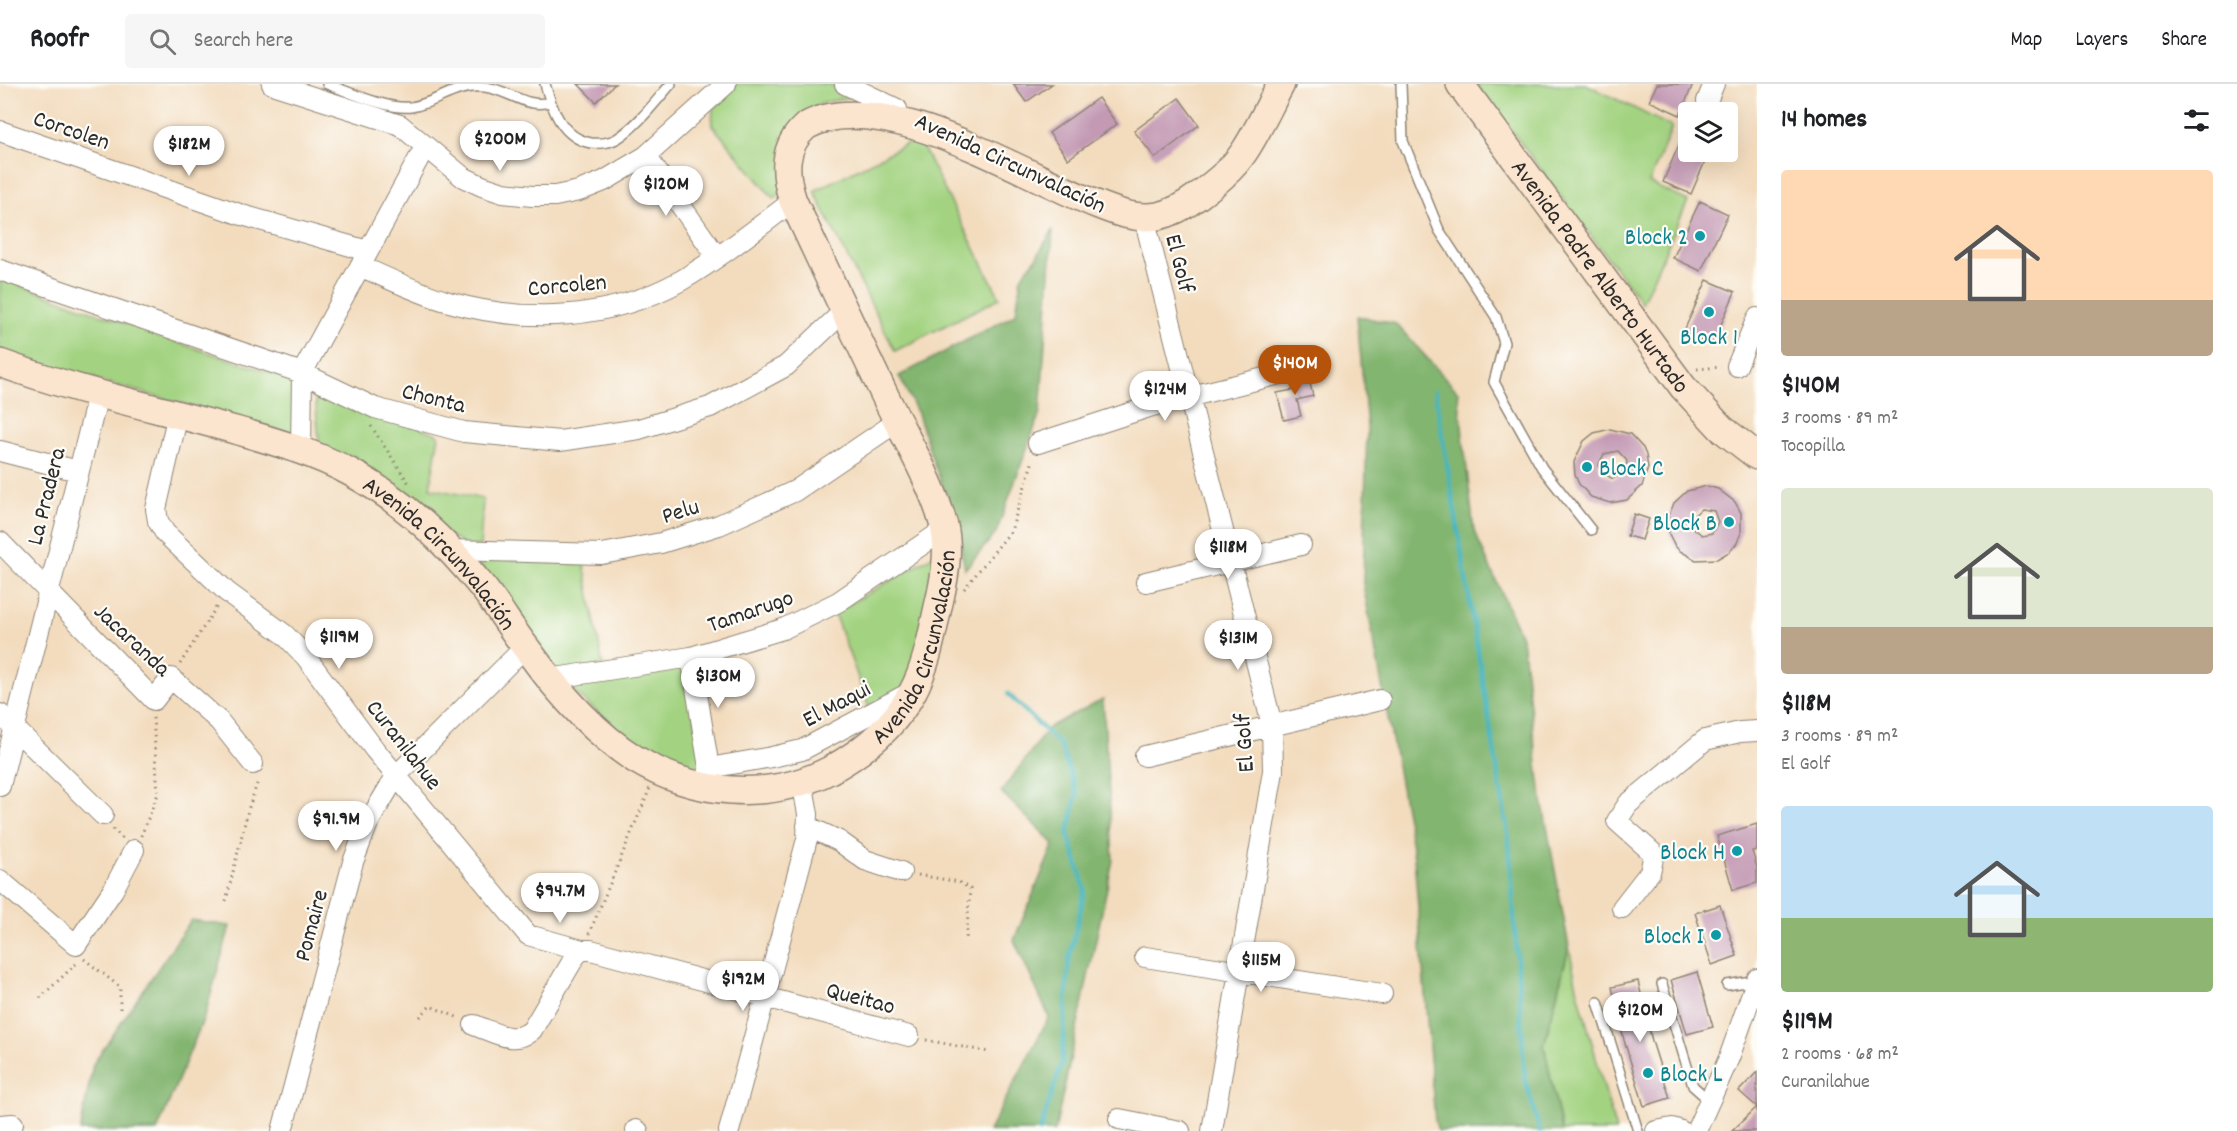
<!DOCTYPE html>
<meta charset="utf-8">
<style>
:root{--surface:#fff;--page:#f6f6f6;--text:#202124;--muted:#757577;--line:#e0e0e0;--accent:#b45309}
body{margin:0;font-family:Dekko,sans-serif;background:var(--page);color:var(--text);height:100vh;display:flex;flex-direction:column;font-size:22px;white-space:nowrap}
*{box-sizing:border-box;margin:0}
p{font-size:20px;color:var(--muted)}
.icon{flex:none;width:33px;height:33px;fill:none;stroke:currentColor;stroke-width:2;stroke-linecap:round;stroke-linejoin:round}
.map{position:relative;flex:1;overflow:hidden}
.panel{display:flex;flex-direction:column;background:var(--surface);width:480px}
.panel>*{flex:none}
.buttons{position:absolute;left:1678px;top:18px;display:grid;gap:12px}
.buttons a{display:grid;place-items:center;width:60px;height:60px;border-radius:6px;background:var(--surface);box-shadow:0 6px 24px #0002;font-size:30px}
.price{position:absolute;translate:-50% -51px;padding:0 14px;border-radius:21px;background:#fff;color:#222;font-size:20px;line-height:39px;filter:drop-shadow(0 2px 3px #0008)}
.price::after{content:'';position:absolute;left:50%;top:36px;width:18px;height:14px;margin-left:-9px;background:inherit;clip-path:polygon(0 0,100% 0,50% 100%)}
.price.on{background:var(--accent);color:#fff}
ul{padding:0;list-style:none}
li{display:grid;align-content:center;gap:12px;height:318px;padding:0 24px}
li span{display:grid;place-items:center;height:186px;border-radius:6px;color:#555}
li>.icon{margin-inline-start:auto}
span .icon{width:108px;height:108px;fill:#fffc;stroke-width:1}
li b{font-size:26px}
h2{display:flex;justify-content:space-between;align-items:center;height:72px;padding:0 24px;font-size:26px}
header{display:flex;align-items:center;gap:36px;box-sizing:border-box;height:84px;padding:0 30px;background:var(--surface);border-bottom:2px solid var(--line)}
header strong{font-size:28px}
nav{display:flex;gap:33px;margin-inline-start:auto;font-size:21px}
.search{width:420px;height:54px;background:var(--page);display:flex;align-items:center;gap:15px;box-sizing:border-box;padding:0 21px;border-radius:6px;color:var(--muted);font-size:22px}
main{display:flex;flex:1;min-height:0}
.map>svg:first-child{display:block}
.green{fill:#a3d381;stroke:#677f56;stroke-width:1.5}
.forest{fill:#82b56f;stroke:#56704d;stroke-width:1.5}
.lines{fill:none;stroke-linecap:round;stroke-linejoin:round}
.stream{stroke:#47b6bd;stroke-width:4.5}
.building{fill:#c399b4;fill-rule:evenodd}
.lane-casing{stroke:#8f8474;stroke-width:12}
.street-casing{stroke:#8f8474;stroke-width:22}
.secondary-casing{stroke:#8f8474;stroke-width:30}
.path{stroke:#8f8474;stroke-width:3;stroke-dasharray:1.5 4.5;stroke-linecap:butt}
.lane{stroke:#fff;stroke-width:9}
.street{stroke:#fff;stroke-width:20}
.secondary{stroke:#fce5cf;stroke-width:27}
.culture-dot{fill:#0f9aa8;stroke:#fdfcf7;stroke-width:2}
.labels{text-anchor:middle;stroke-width:4.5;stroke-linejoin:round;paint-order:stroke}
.street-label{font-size:24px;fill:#2b2b2b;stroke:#fdfcf7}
.culture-label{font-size:24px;fill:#0d838f;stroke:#fdfcf7;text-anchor:end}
</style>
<header>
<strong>Roofr</strong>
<div class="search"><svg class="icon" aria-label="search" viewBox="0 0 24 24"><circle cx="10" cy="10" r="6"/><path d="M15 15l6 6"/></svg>Search here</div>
<nav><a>Map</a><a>Layers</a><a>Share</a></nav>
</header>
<main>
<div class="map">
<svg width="1757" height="1047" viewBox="0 0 1757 1047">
<rect width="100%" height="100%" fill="#fdfcf7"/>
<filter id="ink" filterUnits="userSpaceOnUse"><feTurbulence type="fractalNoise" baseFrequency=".0167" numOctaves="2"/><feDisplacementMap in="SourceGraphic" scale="12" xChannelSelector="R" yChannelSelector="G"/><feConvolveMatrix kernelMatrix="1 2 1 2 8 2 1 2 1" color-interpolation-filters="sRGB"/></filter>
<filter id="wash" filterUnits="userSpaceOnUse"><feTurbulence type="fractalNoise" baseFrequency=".008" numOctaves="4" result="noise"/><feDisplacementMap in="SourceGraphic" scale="24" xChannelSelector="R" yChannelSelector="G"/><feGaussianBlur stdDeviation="1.35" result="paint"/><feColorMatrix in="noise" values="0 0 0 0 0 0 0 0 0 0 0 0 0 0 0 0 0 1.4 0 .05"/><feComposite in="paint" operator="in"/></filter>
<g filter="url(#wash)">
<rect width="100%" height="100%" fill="#f3dcbe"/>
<path class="green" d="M737,0H829L852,12L821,20L799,35L783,107L774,115L712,41L713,22Z
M1476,0H1586L1672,43L1649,99L1688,117L1642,219Z
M918,54L1000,214L895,267L814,107Z
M0,194L188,262L300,298L302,353L0,269Z
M314,302L439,351L430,404L483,415L480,462L467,463L320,366Z
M936,470L922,554L904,610L870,626L834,529Z
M474,473L584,480L603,582L558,589Z
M685,578L703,682L693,689L651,675L562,597Z
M1569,863L1577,904L1616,1047H1562L1544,962Z"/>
<path class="forest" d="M1053,146L1040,329L996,449L965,485L954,430L934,380L918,330L899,292L1016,230L1021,193L1034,177Z
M1357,232L1396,240L1458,308L1474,447L1522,555L1540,705L1569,863L1544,961L1562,1047H1438L1435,1037L1414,773L1363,500L1367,343Z
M1103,615L1113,776L1055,1047H989L1049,933L1014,856L1054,760L1001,708L1049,643Z
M191,836L230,842L205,931L157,1047H80L93,980Z"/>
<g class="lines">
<path class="stream" d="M1435,307L1509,756L1525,995L1540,1047
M1008,610L1060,661L1077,709L1068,750L1085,805L1069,875L1062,978L1040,1047"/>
</g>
<g id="blocks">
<path class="building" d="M578,0H615L596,18Z
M1013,0H1052L1026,18Z
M1657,0H1693L1680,31L1649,17Z
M1098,14L1117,40L1068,75L1049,49Z
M1179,14L1199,41L1155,74L1134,47Z
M1689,37V68H1709L1691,110L1663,98Z
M1700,117L1728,130L1701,187L1673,174Z
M1707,196L1735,208L1712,261L1683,249Z
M1307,287L1313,312L1297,316L1301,332L1284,336L1277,309L1293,306L1292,298L1296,290Z
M1610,345L1630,350L1643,364L1646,371L1648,384L1642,402L1627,416L1610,419L1591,413L1579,400L1575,391L1574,378L1584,357L1594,349ZM1618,367L1627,377L1625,387L1613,395L1601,388L1599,380L1604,370Z
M1707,402L1718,405L1735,418L1741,429V449L1737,459L1729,468L1717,475L1696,476L1680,467L1675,462L1669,450L1668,434L1674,419L1687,407ZM1701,425L1714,427L1718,438L1712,449L1702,451L1692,443V433Z
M1634,430L1649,435L1642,456L1627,452Z
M1757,740V766L1752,767L1757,783V799L1733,806L1717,752Z
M1720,821L1737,872L1712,881L1695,829Z
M1697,888L1713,943L1687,950L1671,896Z
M1638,897L1652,957L1670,1014L1644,1022L1624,956L1612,903Z
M1757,988V1047H1732L1757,1023L1739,1007Z"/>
</g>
</g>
<g filter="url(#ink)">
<use href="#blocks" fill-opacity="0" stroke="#8f8474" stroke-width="1.5"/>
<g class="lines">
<g class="lane-casing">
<path id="lane" d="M327,0C349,8 388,26 411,23C438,19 454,0 485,3C509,6 526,25 550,18
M545,0C552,25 562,54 591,59C601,60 610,59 618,54C639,40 655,18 671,0
M1401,0L1403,57L1439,146L1496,233L1504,259L1494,298L1542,384L1591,446
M1662,900L1693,1002L1710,1017
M1727,901L1757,896
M1598,918L1638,1047"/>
</g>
<g class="street-casing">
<path id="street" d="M272,0L400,41L463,93L482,102L503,109L532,112H555L579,107L604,97L646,72L726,0
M845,0L897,25
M1707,17L1714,0
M0,47L242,131L368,167
M646,72L717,173
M1144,133L1272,641L1273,687L1212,1047
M360,182C389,195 418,209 449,218C526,240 611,236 682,196C721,173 757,144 793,117
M0,186L302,289L375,324L464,348L560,357L639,345L710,323L786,282L844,227
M1737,282L1757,234
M178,330L156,425L158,437L165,449L227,508L284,550L306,573L375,666L528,851L582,866H591L909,952
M1038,359L1152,322L1284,289
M0,367L78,387
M301,368L302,289L425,63
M0,458L154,616L171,594L219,637L253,680
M450,466L602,470L661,459L719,441L795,407L898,337
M1146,498L1301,461
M691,573L709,684
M549,595L691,573L783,545L838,518L945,445
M0,630L103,731
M1145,672L1380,616
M0,702L98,311
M707,703L709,684L772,673L802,666L911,608
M807,742L839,757L865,776L901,788
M0,796L76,861L113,806L134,766
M1622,824L1650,788L1654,770L1617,737L1628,720L1705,656L1740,648L1757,647
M1145,873L1382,910
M474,941C494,948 514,962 532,946L576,871L582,866
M1119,1035L1180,1047
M0,1041L13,1040
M636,1046L638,1047
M282,1047L353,778L368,739L396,692L525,563
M729,1047L807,755L808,730L802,697
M1656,1047L1672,1044L1681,1047
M1696,1047L1729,974L1757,895"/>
</g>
<g class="secondary-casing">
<g id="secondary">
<path id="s1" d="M1460,0L1683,303L1721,344L1757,372"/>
<path id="s2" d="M0,279C77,307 157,324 235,346C273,357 315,369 350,388C404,417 446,458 484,505C499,524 512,546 527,565C555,604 594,649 635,675C694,711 768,718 830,686C863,668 894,642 912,609C926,584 932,551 938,523C944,498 950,468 944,442C932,398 907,357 887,316C855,250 824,183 793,117C784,90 782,63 806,42C880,0 1022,91 1096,120C1116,128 1136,136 1158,132C1173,129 1186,121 1198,112C1215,99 1232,86 1244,68C1258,47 1269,22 1281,0"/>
</g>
</g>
<path class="path" d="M1697,285L1721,283
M371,342L410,401
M964,505L1011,447L1033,376
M180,580L217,522
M113,745L123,755
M141,752L158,710L153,633
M918,791L959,798L970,805L966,857
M226,817L248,726L258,697
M589,850L650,704
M84,875L120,903V927
M40,914L78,878
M420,933L430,922L459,934
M926,956L989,968"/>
<use href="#lane" class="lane"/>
<use href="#street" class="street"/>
<use href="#secondary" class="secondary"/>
</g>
</g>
<g class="culture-dot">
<circle cx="1700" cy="152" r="6"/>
<circle cx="1709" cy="228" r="6"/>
<circle cx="1587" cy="383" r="6"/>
<circle cx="1729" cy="438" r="6"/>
<circle cx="1737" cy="767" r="6"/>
<circle cx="1716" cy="851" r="6"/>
<circle cx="1648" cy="989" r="6"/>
</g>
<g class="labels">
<g class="street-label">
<text transform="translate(72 45) rotate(19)" y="8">Corcolen</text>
<text transform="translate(1011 78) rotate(25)" y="8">Avenida Circunvalación</text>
<text transform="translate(1181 179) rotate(76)" y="8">El Golf</text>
<text dy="8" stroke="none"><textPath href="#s1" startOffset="238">Avenida Padre Alberto Hurtado</textPath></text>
<text transform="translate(567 200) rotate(-5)" y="8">Corcolen</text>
<text transform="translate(434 313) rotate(14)" y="8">Chonta</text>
<text transform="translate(45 412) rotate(-76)" y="8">La Pradera</text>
<text transform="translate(680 426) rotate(-17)" y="8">Pelu</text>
<text dy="8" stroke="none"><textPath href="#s2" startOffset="489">Avenida Circunvalación</textPath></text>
<text transform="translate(750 526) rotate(-19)" y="8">Tamarugo</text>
<text transform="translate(133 555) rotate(43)" y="8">Jacaranda</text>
<text dy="8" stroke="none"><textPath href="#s2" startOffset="1137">Avenida Circunvalación</textPath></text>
<text transform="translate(836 619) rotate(-28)" y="8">El Maqui</text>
<text transform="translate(1243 659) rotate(-94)" y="8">El Golf</text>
<text transform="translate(405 660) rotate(52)" y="8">Curanilahue</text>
<text transform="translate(310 841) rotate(-75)" y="8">Pomaire</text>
<text transform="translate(861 913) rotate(15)" y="8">Queitao</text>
</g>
<g class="culture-label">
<text x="1688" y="160">Block 2</text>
<text x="1709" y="260" text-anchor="middle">Block 1</text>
<text x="1599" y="391" text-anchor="start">Block C</text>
<text x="1717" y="446">Block B</text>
<text x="1725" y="775">Block H</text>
<text x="1704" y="859">Block I</text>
<text x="1660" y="997" text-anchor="start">Block L</text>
</g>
</g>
</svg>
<div class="buttons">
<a><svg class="icon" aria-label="layers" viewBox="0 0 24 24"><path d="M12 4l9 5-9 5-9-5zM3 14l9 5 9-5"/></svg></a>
</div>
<b class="price" style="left:500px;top:88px">$200M</b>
<b class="price" style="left:189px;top:93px">$182M</b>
<b class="price" style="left:666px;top:133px">$120M</b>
<b class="price on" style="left:1295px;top:312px">$140M</b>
<b class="price" style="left:1165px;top:338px">$124M</b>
<b class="price" style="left:1228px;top:496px">$118M</b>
<b class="price" style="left:339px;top:586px">$119M</b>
<b class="price" style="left:1238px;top:587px">$131M</b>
<b class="price" style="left:718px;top:625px">$130M</b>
<b class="price" style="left:336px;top:768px">$91.9M</b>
<b class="price" style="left:560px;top:840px">$94.7M</b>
<b class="price" style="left:1261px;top:909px">$115M</b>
<b class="price" style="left:743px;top:928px">$192M</b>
<b class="price" style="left:1640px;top:959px">$120M</b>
</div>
<section class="panel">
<h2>14 homes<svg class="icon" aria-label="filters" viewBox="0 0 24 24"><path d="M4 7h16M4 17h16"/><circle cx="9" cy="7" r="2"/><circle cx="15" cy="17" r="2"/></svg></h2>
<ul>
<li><span style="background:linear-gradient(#ffd9b3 70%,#b9a48a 0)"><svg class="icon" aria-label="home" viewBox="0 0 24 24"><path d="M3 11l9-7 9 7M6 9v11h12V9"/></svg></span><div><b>$140M</b><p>3 rooms · 89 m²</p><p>Tocopilla</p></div></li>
<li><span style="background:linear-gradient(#dfe7d0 75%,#b9a48a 0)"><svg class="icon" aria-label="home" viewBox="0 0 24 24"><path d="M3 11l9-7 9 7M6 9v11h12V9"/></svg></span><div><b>$118M</b><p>3 rooms · 89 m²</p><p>El Golf</p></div></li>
<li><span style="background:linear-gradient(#bfe0f5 60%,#8fb573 0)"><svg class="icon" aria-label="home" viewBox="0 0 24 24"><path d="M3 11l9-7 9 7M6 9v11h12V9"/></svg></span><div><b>$119M</b><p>2 rooms · 68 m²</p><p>Curanilahue</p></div></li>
</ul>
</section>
</main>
